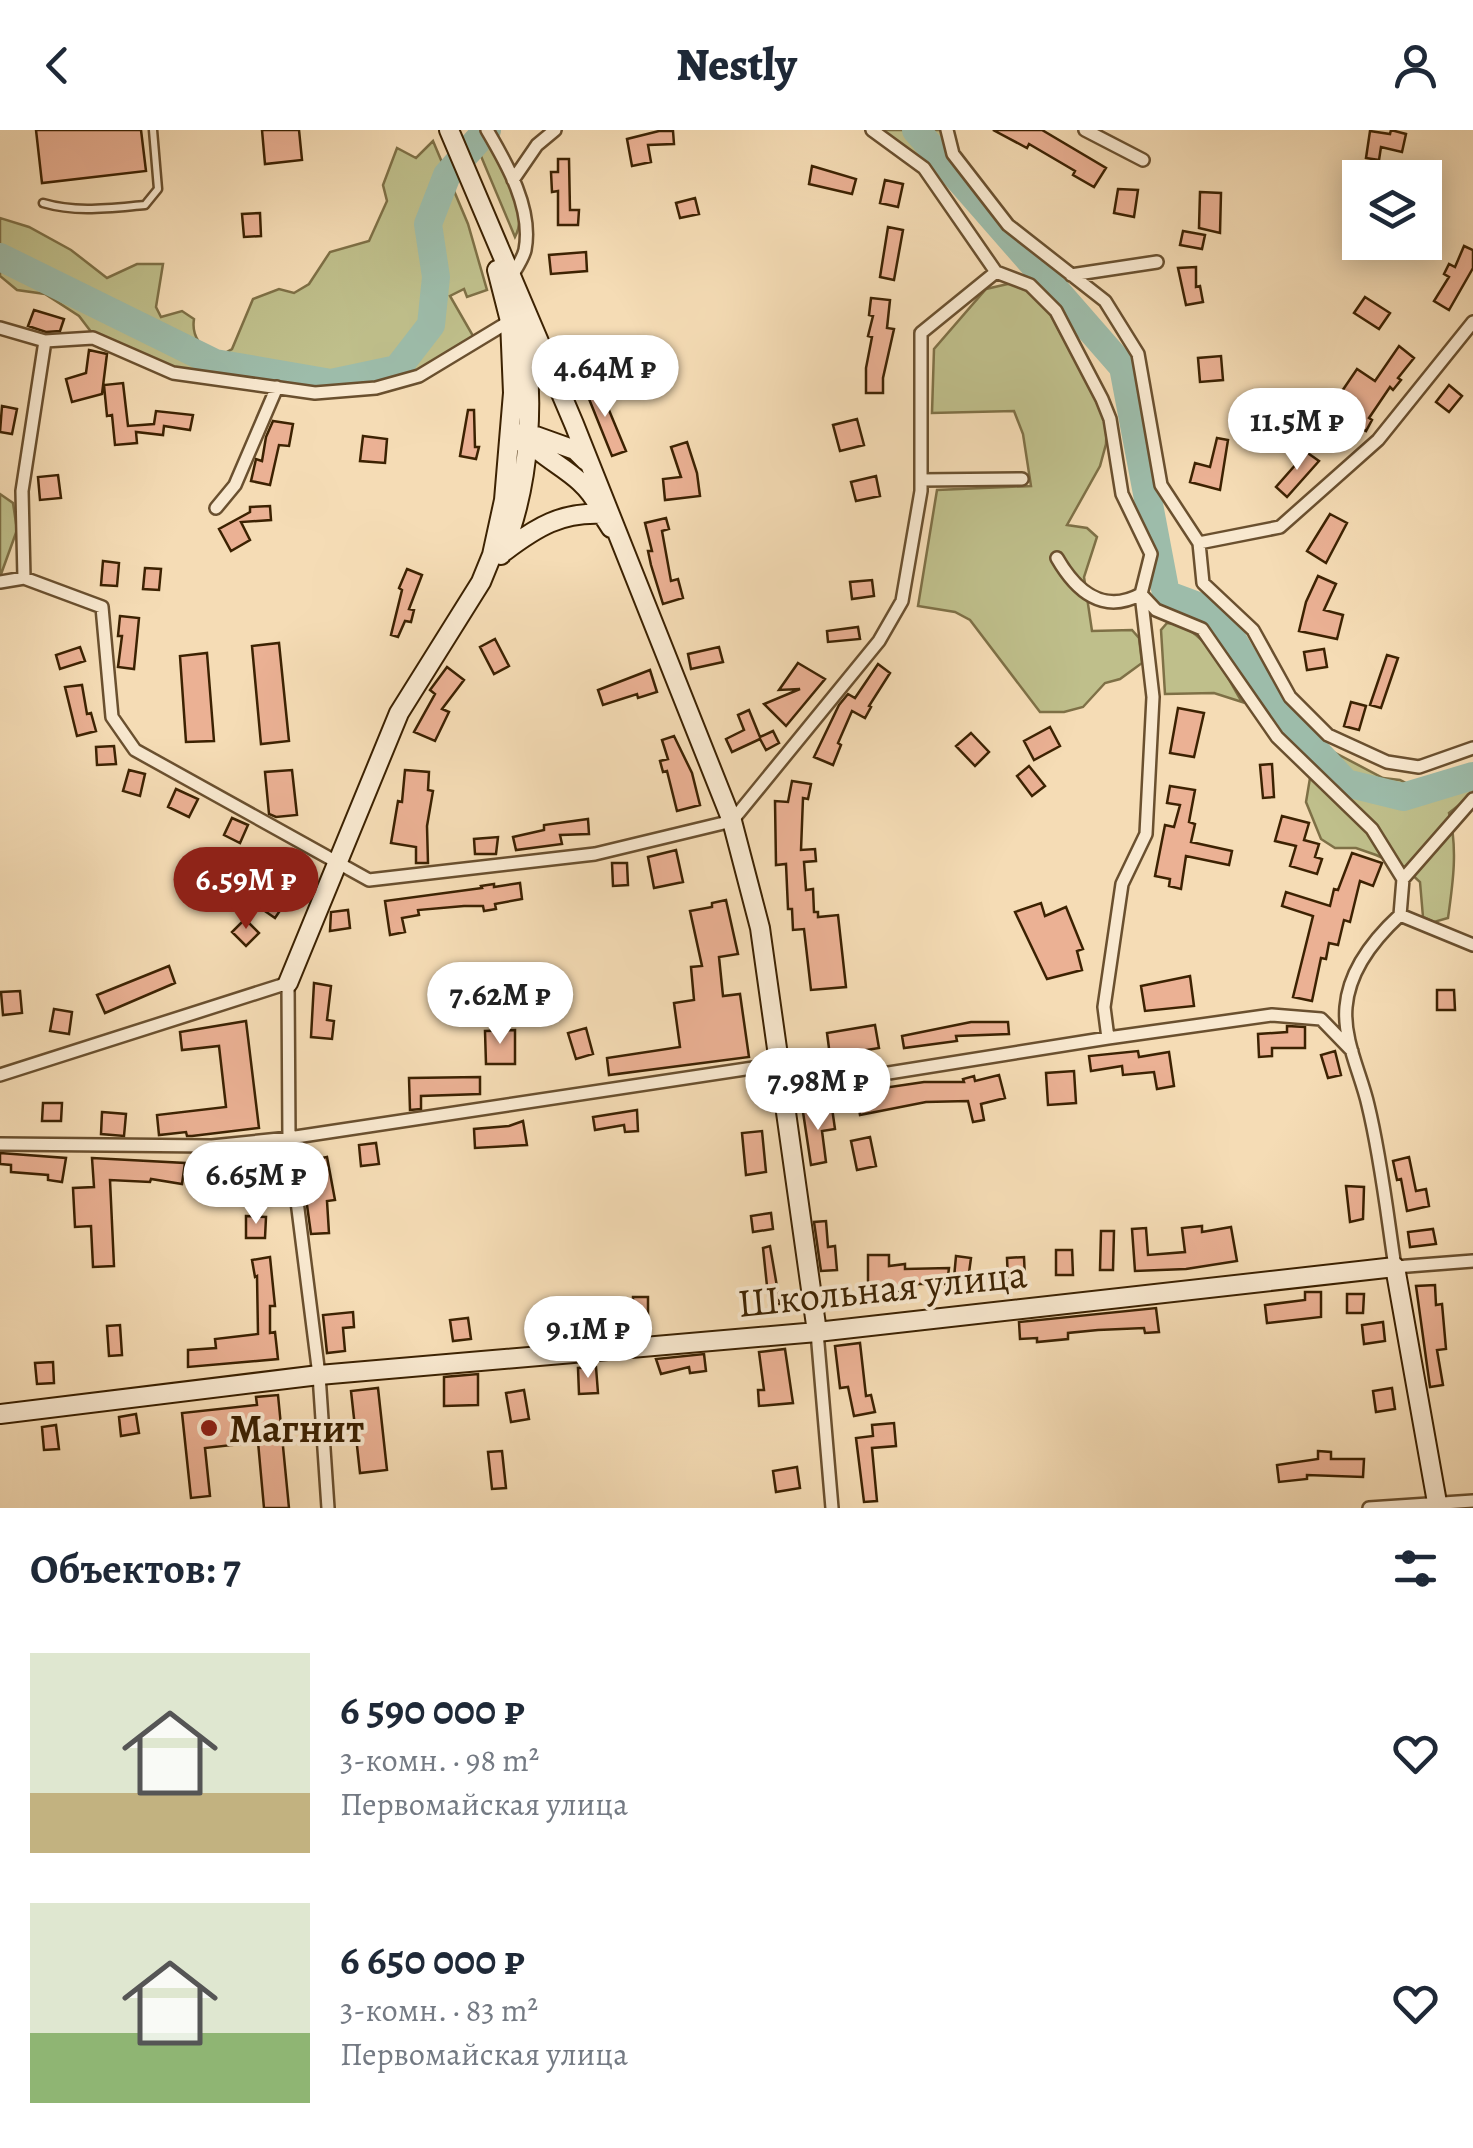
<!DOCTYPE html>
<html lang="ru">
<meta charset="utf-8">
<style>
:root{--surface:#fff;--page:#f6f6f7;--text:#1f2937;--muted:#747a83;--accent:#8f2418}
body{margin:0;font-family:Alegreya,serif;background:var(--page);color:var(--text);height:100vh;display:flex;flex-direction:column;font-size:38px;white-space:nowrap}
*{box-sizing:border-box;margin:0}
p{font-size:32px;color:var(--muted)}
.icon{flex:none;width:55px;height:55px;fill:none;stroke:currentColor;stroke-width:2;stroke-linecap:round;stroke-linejoin:round}
.map{position:relative;height:1378px;overflow:hidden}
.side{display:flex;flex-direction:column;background:var(--surface);flex:1}
.side>*{flex:none}
.tools{position:absolute;left:1342px;top:30px;display:grid;gap:20px}
.tools a{display:grid;place-items:center;width:100px;height:100px;border-radius:0px;background:var(--surface);box-shadow:0 5px 25px #0003;font-size:50px}
.price{position:absolute;translate:-50% -85px;padding:0 22px;border-radius:35px;background:#fff;color:#222;font-size:32px;line-height:65px;filter:drop-shadow(0 2px 5px #0008)}
.price::after{content:'';position:absolute;left:50%;top:60px;width:30px;height:22px;margin-left:-15px;background:inherit;clip-path:polygon(0 0,100% 0,50% 100%)}
.price.current{background:var(--accent);color:#fff}
ul{padding:0;list-style:none}
li{display:flex;align-items:center;gap:30px;height:250px;padding:0 30px}
li span{display:grid;place-items:center;flex:none;width:280px;height:200px;border-radius:0px;color:#555}
li>.icon{margin-inline-start:auto}
span .icon{width:120px;height:120px;fill:#fffc;stroke-width:1}
li b{font-size:42px}
h2{display:flex;justify-content:space-between;align-items:center;height:120px;padding:0 30px;font-size:42px}
header{display:flex;justify-content:space-between;align-items:center;height:130px;padding:0 30px;background:var(--surface);font-size:45px;font-weight:800}
.map>svg:first-child{display:block}
.green{fill:#bfbf8b;stroke:#7e7046;stroke-width:2.5}
.lines{fill:none;stroke-linecap:round;stroke-linejoin:round}
.river{stroke:#9dbcaa;stroke-width:28}
.building{fill:#ebb194;stroke:#3c2202;stroke-width:2.5}
.lane-casing{stroke:#6a502f;stroke-width:11}
.street-casing{stroke:#6a502f;stroke-width:16}
.secondary-casing{stroke:#3c2202;stroke-width:22}
.lane{stroke:#f8e8cf;stroke-width:6}
.street{stroke:#f8e8cf;stroke-width:11}
.secondary{stroke:#f8e8cf;stroke-width:18}
.poi-dot{fill:#8f2418;stroke:#f8e8cf;stroke-width:4}
.labels{text-anchor:middle;stroke-width:8;stroke-linejoin:round;paint-order:stroke}
.street-label{font-size:40px;fill:#3c2202;stroke:#f8e8cf}
.poi-label{font-size:40px;font-weight:bold;fill:#3c2202;stroke:#f8e8cf;text-anchor:start}
</style>
<header><svg class="icon" aria-label="back" viewBox="0 0 24 24"><path d="M15 5l-7 7 7 7"/></svg>Nestly<svg class="icon" aria-label="person" viewBox="0 0 24 24"><circle cx="12" cy="8" r="4"/><path d="M4 21q1-7 8-7t8 7"/></svg></header>
<div class="map">
<svg width="1473" height="1378" viewBox="0 0 1473 1378">
<rect width="100%" height="100%" fill="#f5dcb5"/>
<filter id="stains"><feTurbulence type="fractalNoise" baseFrequency=".002" numOctaves="4"/><feColorMatrix values="0 0 0 0 .2 0 0 0 0 .09 0 0 0 0 .02 0 0 0 .5 -.17"/></filter>
<radialGradient id="worn" r=".72"><stop offset=".6" stop-color="#630" stop-opacity="0"/><stop offset="1" stop-color="#630" stop-opacity=".3"/></radialGradient>
<path class="green" d="M470,0H481C496,29 532,75 515,107Z
M872,0H947L953,24L924,38Z
M433,11L468,94L487,160L467,167L464,159L450,166L476,211L419,246L315,263L173,243L92,203L79,186L45,164L17,160L0,146V88L29,97L71,120L107,148L137,134H163L156,177L161,187L182,181L194,189C191,208 202,217 216,228L232,219L253,169L279,159L294,163L309,154L330,122L369,111L387,71L383,55L397,18L416,28Z
M1012,153L1042,169L1107,289L1106,314L1100,336L1067,395L1087,398L1097,407L1084,447L1092,501L1132,500L1139,508L1142,533L1120,549L1105,553L1083,577L1064,582H1040L970,490L955,482L918,476L937,360L1031,356L1023,304L1014,281L932,283L934,219L986,159Z
M0,364L13,373L17,400L0,447Z
M1167,493C1205,495 1224,543 1242,572L1214,563L1165,564L1161,500Z
M1324,617L1383,648L1400,650L1410,655L1453,646L1473,637V664L1449,683C1458,718 1453,753 1448,788L1434,792L1423,787L1420,752L1405,738L1376,725L1356,718H1335L1321,709L1306,672L1313,630Z"/>
<g class="lines">
<path class="river" d="M916,0L1123,237L1166,464L1217,483L1269,571L1346,653L1403,667L1473,646
M0,127L215,233L331,253L397,239L431,195L436,147L428,94L447,45L487,0"/>
</g>
<path class="building" d="M36,0H141L146,41L42,53Z
M262,0H299L302,30L265,34Z
M993,0H1042L1106,38L1094,57L1073,45L1075,41L1029,14L1027,18Z
M1391,0L1406,4L1402,22L1381,17L1379,30L1366,28L1370,1L1390,4Z
M659,1H673L674,14L648,15L651,32L632,36L627,9Z
M558,29H569L570,80H579L578,95H558V61L552,62L551,42H558Z
M812,36L856,49L852,64L809,54Z
M885,50L903,54L898,77L880,73Z
M1118,59L1138,60L1134,87L1114,83Z
M1200,62L1221,63L1220,103L1199,98Z
M695,68L699,84L680,88L676,73Z
M260,83L261,106L244,107L242,84Z
M888,97L903,100L894,150L880,147Z
M1183,101L1205,105L1202,119L1180,115Z
M1464,116L1473,120V138L1449,180L1434,171L1449,147L1444,144L1449,134L1455,137Z
M586,122L587,141L551,144L549,125Z
M1196,137V157L1200,156L1203,172L1186,175L1178,138Z
M1365,167L1390,183L1379,199L1354,183Z
M871,168L890,170L887,198L894,199L883,248V263H866V238L872,207L868,206L873,186L869,185Z
M34,180L64,189L60,201L46,202L28,196Z
M1399,216L1414,228L1398,248L1401,250L1393,260L1390,257L1369,288L1372,290L1366,301L1358,297L1336,319L1322,305L1340,287L1323,277L1329,266L1336,270L1357,239L1375,251Z
M89,220L107,224L102,264L72,272L66,249L86,243Z
M1221,226L1223,250L1200,252L1198,228Z
M594,250L602,275L606,273L626,321L612,326L583,254Z
M123,253L128,296L154,294L156,281L193,285L190,300L164,296L163,305L136,302L137,313L115,315L112,285L107,286L104,255Z
M1449,255L1462,266L1449,282L1436,272Z
M2,276L17,279L12,304L0,302Z
M468,280H474L475,317H479L476,329L460,326Z
M857,289L864,315L840,321L833,295Z
M273,291L293,294L289,316L279,315L270,355L251,351L256,329L262,331L266,307Z
M363,306L387,309L385,333L360,331Z
M1217,308L1228,310L1220,360L1190,352L1195,333L1210,337Z
M687,312L697,343L700,366L665,370L663,349L681,347L671,317Z
M1302,319L1319,331L1287,367L1276,357L1297,333L1294,331Z
M58,345L61,368L40,370L38,347Z
M876,346L880,366L856,371L851,352Z
M270,376L271,390L241,392L250,410L231,421L219,399L250,382V377Z
M1330,384L1347,393L1326,433L1307,421Z
M666,388L669,399L662,401L671,451L678,449L683,468L663,474L651,435L648,421H652L645,393Z
M103,431L119,433L117,456L101,455Z
M145,438L161,439L159,460L143,459Z
M407,439L422,445L409,479L414,480L411,492L405,491L398,507L391,505L402,460L399,458Z
M1318,446L1336,454L1324,480L1343,485L1337,509L1299,501L1306,472Z
M872,450L874,466L852,469L850,452Z
M120,486L139,488L134,539L118,537L122,506H118Z
M858,497L860,509L828,512L827,501Z
M495,509L509,536L494,544L480,517Z
M279,513L289,611L261,614L252,516Z
M80,517L85,531L60,539L56,525Z
M719,517L723,532L691,539L688,524Z
M1324,519L1327,537L1307,540L1304,522Z
M207,523L214,611L186,612L180,526Z
M1387,525L1398,528L1381,578L1370,575Z
M798,533L825,549L786,596L764,574L800,559L779,560Z
M878,534L890,543L869,576L871,577L865,588L852,581L838,613L841,615L833,635L814,627L839,575L848,564L855,568Z
M447,537L464,550L442,579L449,582L435,611L414,602L435,564L430,560Z
M650,540L657,562L638,568L637,564L603,575L598,560Z
M82,555L87,584L91,583L96,601L77,606L65,557Z
M1351,572L1366,576L1359,600L1344,596Z
M1178,578L1204,583L1194,627L1170,623Z
M749,580L760,607L773,601L779,613L766,620L760,609L732,622L726,609L744,600L738,585Z
M1050,597L1060,616L1034,630L1024,611Z
M971,603L989,622L975,636L956,616Z
M674,606L692,643L700,675L677,681L667,641L663,642L660,631L668,629L662,610Z
M114,616L116,634L97,635L96,617Z
M1272,634L1274,667L1263,668L1260,635Z
M1029,636L1045,656L1032,666L1017,646Z
M129,640L145,644L140,666L123,661Z
M292,640L297,685L276,687L269,684L265,642Z
M405,640L429,642L428,660L433,661L427,696L428,733H416V717L391,713L398,671L402,672Z
M792,651L811,654L808,669L803,668L801,720L815,719L816,731L804,732L806,760L813,759L814,782H818V787L838,785L846,857L811,860L804,799L793,800L792,779H788L786,734L776,735L775,671L788,672Z
M1170,656L1195,660L1189,692L1195,694L1191,712L1232,721L1229,735L1186,726L1181,759L1169,756L1170,749L1155,746L1165,695L1174,697L1180,675L1167,673Z
M176,659L198,669L189,687L168,677Z
M1282,686L1309,693L1304,710L1319,714L1315,727L1322,729L1317,744L1290,736L1296,716L1275,711Z
M232,688L248,695L240,713L224,705Z
M588,689L589,704L560,705L562,714L516,720L513,707L544,700V695Z
M498,707L496,724H475L474,709Z
M676,720L683,752L654,758L648,727Z
M259,721L275,728L263,747L248,738Z
M1352,723L1382,733L1373,756L1360,751L1350,792L1344,790L1338,815L1329,813L1326,829L1321,828L1312,871L1293,867L1313,786L1282,776L1286,762L1330,776L1334,759L1338,760Z
M612,733H627L628,755L613,756Z
M520,753L522,769L495,774L496,779L484,781L483,776H464L418,780L419,785L402,788L405,802L390,805L385,771L482,758L481,756L494,754V757Z
M270,762L285,773L275,788L259,777Z
M726,770L738,824L719,827L723,866L740,864L749,927L609,945L607,928L680,917L674,873L694,870L691,837L702,836L690,781L712,777V773Z
M1041,773L1045,786L1066,777L1083,819L1077,821L1082,840L1047,849L1015,782Z
M348,780L350,798L330,801L331,782Z
M245,789L259,803L246,816L232,802Z
M169,836L175,853L105,883L97,865Z
M1190,846L1194,876L1145,881L1141,856Z
M314,853L331,856L327,890L334,891L332,909L311,907Z
M1437,860H1454L1455,880H1437Z
M20,861L22,883L3,885L1,862Z
M54,879L72,882L69,904L50,901Z
M246,891L259,998L192,1006H187L186,1002L159,1005L157,985L226,977L219,916L182,920L180,902Z
M971,892H1008L1009,904L956,906L957,911L904,918L902,906Z
M875,895L879,918L830,926L827,903Z
M1287,896L1305,897V918H1272V926L1259,927L1258,904L1287,902Z
M586,898L593,924L576,929L568,903Z
M515,900V934H486L485,901Z
M1138,921L1139,927L1169,922L1174,956L1157,959L1154,942L1123,945L1122,936L1091,941L1089,926Z
M1335,921L1341,945L1328,948L1321,925Z
M1074,941L1076,973L1048,975L1046,943Z
M999,945L1005,968L981,974L984,990L973,992L968,971L926,972L860,985L856,962L924,952H964L963,949L974,946L975,951Z
M480,947V964L421,966V979L410,980L409,948Z
M43,973H62L61,991H42Z
M832,978L835,999L822,1001L826,1032L811,1035L803,982Z
M637,980L638,1001L625,1002L624,995L595,1000L593,987Z
M102,982L126,984L124,1006L101,1004Z
M523,991L527,1015L475,1018L474,999L509,996Z
M762,1001L766,1042L746,1045L742,1003Z
M870,1007L876,1036L857,1040L851,1011Z
M376,1013L379,1034L361,1036L359,1015Z
M0,1023L66,1028L62,1052L48,1050V1045L11,1042V1035L0,1034Z
M327,1027L335,1070L327,1071L329,1103L311,1104L301,1032Z
M1409,1027L1416,1061L1426,1059L1429,1076L1407,1081L1401,1049L1397,1050L1393,1031Z
M92,1028L185,1033L182,1054L151,1049L150,1052L110,1050L114,1136L93,1137L91,1096L75,1097L73,1058L94,1057Z
M1346,1056L1364,1057L1363,1089L1350,1092Z
M771,1083L773,1099L753,1102L751,1086Z
M246,1086L266,1087L265,1108H246Z
M826,1091L828,1117L835,1116L837,1140L821,1141L814,1092Z
M1202,1096V1102L1231,1097L1237,1131L1186,1139L1135,1141L1132,1099L1146,1098L1148,1125L1185,1122L1182,1098Z
M1433,1099L1436,1114L1410,1117L1408,1102Z
M1101,1101H1114L1113,1140H1100Z
M770,1116L780,1174L769,1175L763,1118Z
M1056,1120H1072L1073,1145H1056Z
M868,1125H889V1136L905,1134V1139L949,1138L947,1154H907V1160L896,1161L895,1156H868Z
M956,1126L971,1128L968,1150L954,1148Z
M270,1127L275,1176H270V1203L275,1202L278,1229L188,1237V1220L216,1218L215,1209L258,1204L257,1146L255,1147L252,1130Z
M1024,1127L1025,1149L1008,1150L1007,1128Z
M1435,1155L1436,1175L1442,1174L1446,1219L1437,1220L1443,1255L1430,1257L1416,1156Z
M1305,1162H1321V1187L1267,1193L1265,1175L1305,1170Z
M1347,1164H1364L1363,1183H1347Z
M633,1167H648V1186H607L604,1174H633Z
M1156,1178L1159,1202L1145,1203L1144,1198L1098,1200L1068,1203V1209L1037,1212V1208L1020,1209L1019,1192Z
M353,1182L354,1197L343,1198L345,1221L327,1223L323,1185Z
M468,1188L471,1209L453,1211L450,1190Z
M1383,1192L1385,1211L1364,1214L1362,1195Z
M120,1195L122,1225L109,1226L107,1196Z
M860,1213L866,1266L871,1265L875,1282L854,1286L848,1257L840,1258L835,1216Z
M785,1219L793,1273L759,1276L758,1260H764L759,1222Z
M704,1224L706,1241L690,1243L689,1237L661,1244L656,1229Z
M53,1232L54,1253L37,1254L35,1233Z
M596,1237L598,1263L579,1264L578,1238Z
M478,1244V1275L444,1276V1247Z
M378,1258L387,1340L360,1343L351,1261Z
M1392,1258L1395,1279L1376,1282L1373,1261Z
M524,1260L529,1289L511,1292L506,1263Z
M278,1265L289,1378H264L258,1312L205,1318L210,1366L191,1368L182,1283L257,1275L256,1267Z
M136,1284L139,1303L121,1306L119,1287Z
M894,1293L896,1316L872,1318L877,1371L864,1372L856,1308L873,1306L872,1295Z
M56,1295L59,1319L44,1320L42,1297Z
M502,1321L506,1358L492,1359L488,1322Z
M1318,1321L1331,1322V1329H1364L1363,1347L1307,1345V1349L1279,1352L1277,1335L1318,1329Z
M797,1337L800,1358L776,1362L773,1341Z"/>
<g class="lines">
<g class="lane-casing">
<path id="lane" d="M43,73C77,83 110,78 145,75L158,59L153,0"/>
</g>
<g class="street-casing">
<path id="street" d="M487,0C507,34 533,79 525,120C523,129 515,140 510,149
M872,0L924,38L996,142
M947,0L953,24L1008,95L1105,171L1138,224L1161,355L1199,413L1203,453L1253,500L1290,567L1328,605L1387,632L1419,637L1473,618
M1085,0L1143,30
M513,50L537,15L555,0
M1071,145L1157,132
M0,198L45,211L22,361L24,448
M45,211L93,208L173,243L315,263L376,258L419,246L510,191
M921,350L1022,349
M216,378L235,355L277,257
M1199,413L1280,397L1378,310L1473,192
M0,452L24,448L102,477L112,587L135,620L369,750L595,724L732,691L879,511L902,471L921,361V203L996,142L1030,155L1056,181L1102,269L1110,289L1122,364L1151,424L1141,464C1103,485 1076,461 1057,428
M1403,749L1400,785C1374,809 1349,840 1346,877C1343,910 1361,944 1368,975C1381,1028 1387,1084 1395,1137L1473,1131
M1403,749L1473,669
M1400,785L1473,815
M1108,908L1104,877L1122,754L1146,704L1153,567L1141,464L1156,480L1202,499L1277,607L1372,699L1403,749
M0,945L288,853L289,1008L319,1245L328,1378
M782,960L1108,908L1272,885L1321,889L1352,921
M0,1014L212,1016L289,1008L779,934
M817,1202L832,1378
M1369,1378L1473,1371"/>
</g>
<g class="secondary-casing">
<path id="secondary" d="M449,0L574,294L732,691L760,798L817,1202
M522,303C543,333 581,340 599,377
M521,312L536,306L575,320L586,331
M505,421C537,397 561,382 602,384L611,398
M501,425C531,356 536,263 521,190
M288,853L399,583L481,452L492,425L504,370L513,263L510,191L497,140
M0,1284L319,1245L817,1202L1395,1137L1438,1378"/>
</g>
<use href="#lane" class="lane"/>
<use href="#street" class="street"/>
<use href="#secondary" class="secondary"/>
</g>
<circle class="poi-dot" cx="209" cy="1298" r="10"/>
<g class="labels">
<g class="street-label">
<text transform="translate(882 1158) rotate(-6)" y="14">Школьная улица</text>
</g>
<g class="poi-label">
<text x="229" y="1312">Магнит</text>
</g>
</g>
<rect width="100%" height="100%" filter="url(#stains)"/>
<rect width="100%" height="100%" fill="url(#worn)"/>
</svg>
<div class="tools">
<a><svg class="icon" aria-label="layers" viewBox="0 0 24 24"><path d="M12 4l9 5-9 5-9-5zM3 14l9 5 9-5"/></svg></a>
</div>
<b class="price" style="left:605px;top:290px">4.64M ₽</b>
<b class="price" style="left:1297px;top:343px">11.5M ₽</b>
<b class="price current" style="left:246px;top:802px">6.59M ₽</b>
<b class="price" style="left:500px;top:917px">7.62M ₽</b>
<b class="price" style="left:818px;top:1003px">7.98M ₽</b>
<b class="price" style="left:256px;top:1097px">6.65M ₽</b>
<b class="price" style="left:588px;top:1251px">9.1M ₽</b>
</div>
<section class="side">
<h2>Объектов: 7<svg class="icon" aria-label="filters" viewBox="0 0 24 24"><path d="M4 7h16M4 17h16"/><circle cx="9" cy="7" r="2"/><circle cx="15" cy="17" r="2"/></svg></h2>
<ul>
<li><span style="background:linear-gradient(#dfe7d0 70%,#c2b280 0)"><svg class="icon" aria-label="home" viewBox="0 0 24 24"><path d="M3 11l9-7 9 7M6 9v11h12V9"/></svg></span><div><b>6 590 000 ₽</b><p>3-комн. · 98 m²</p><p>Первомайская улица</p></div><svg class="icon" aria-label="heart" viewBox="0 0 24 24"><path d="M12 20l-8-8c-3-5 5-10 8-4 3-6 11-1 8 4z"/></svg></li>
<li><span style="background:linear-gradient(#dfe7d0 65%,#8fb573 0)"><svg class="icon" aria-label="home" viewBox="0 0 24 24"><path d="M3 11l9-7 9 7M6 9v11h12V9"/></svg></span><div><b>6 650 000 ₽</b><p>3-комн. · 83 m²</p><p>Первомайская улица</p></div><svg class="icon" aria-label="heart" viewBox="0 0 24 24"><path d="M12 20l-8-8c-3-5 5-10 8-4 3-6 11-1 8 4z"/></svg></li>
</ul>
</section>
